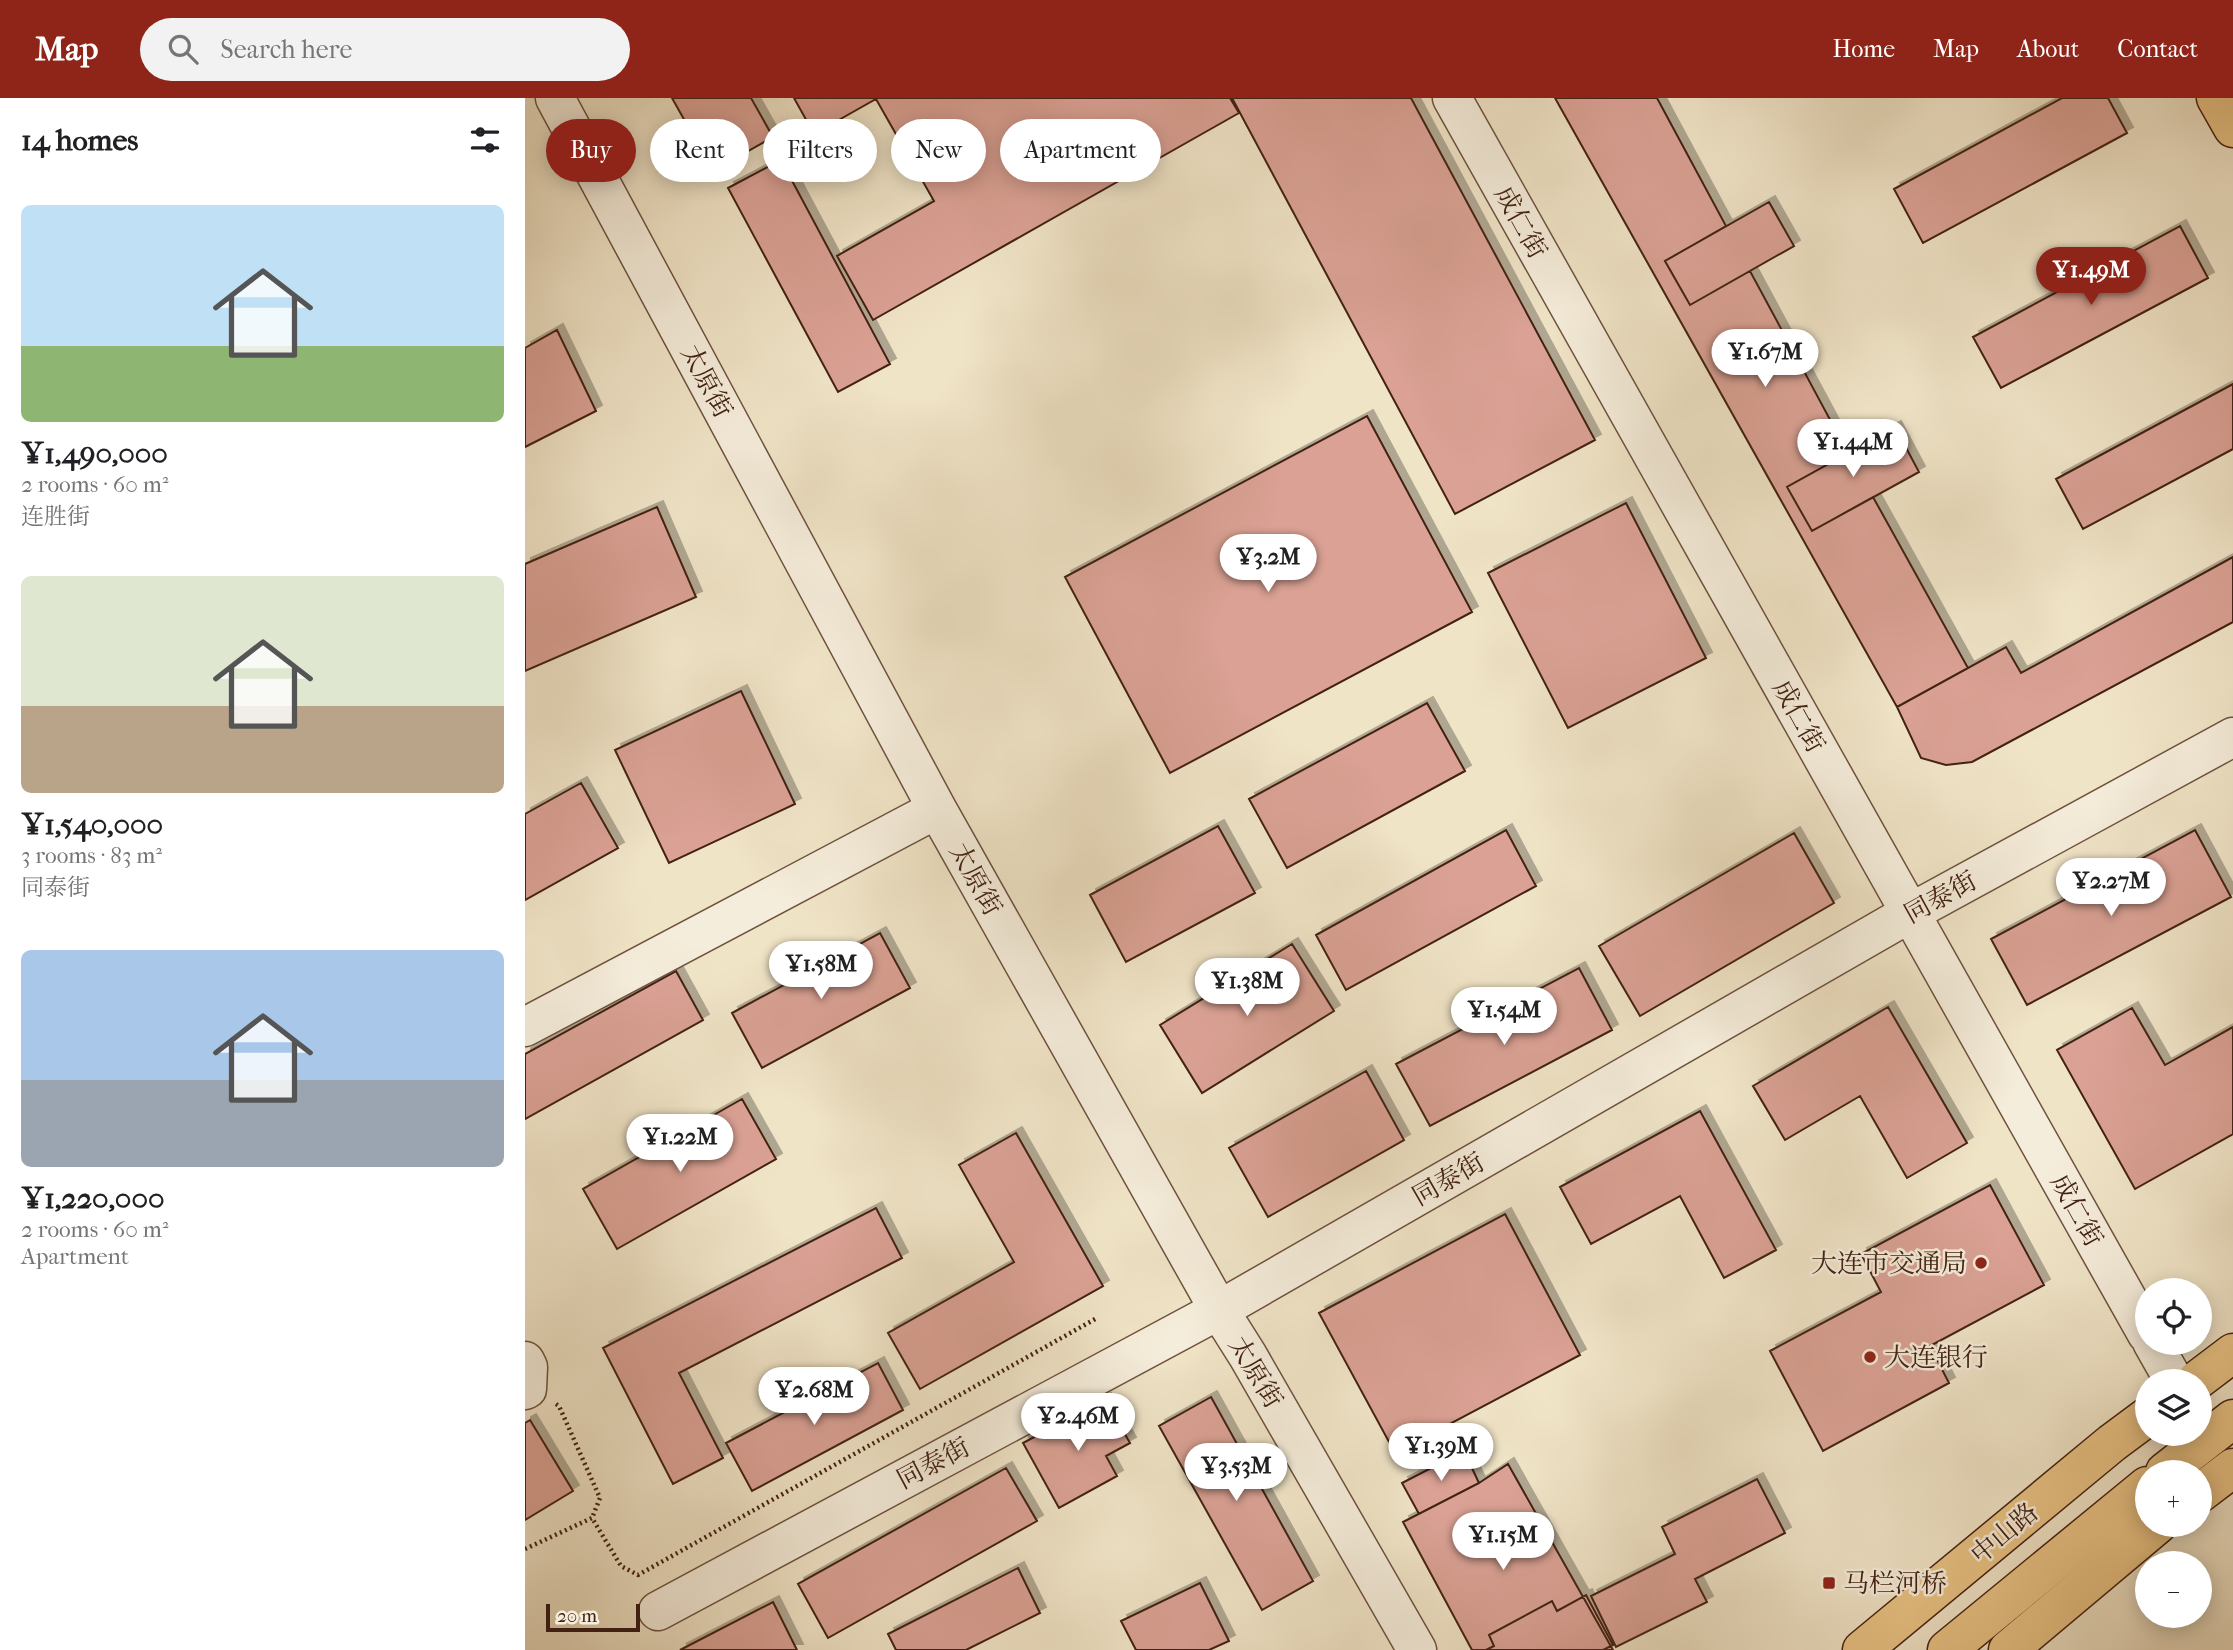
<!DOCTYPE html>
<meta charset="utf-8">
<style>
:root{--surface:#fff;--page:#f2f2f2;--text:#202124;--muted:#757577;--accent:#8f2418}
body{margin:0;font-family:"IM FELL French Canon","Noto Serif SC",serif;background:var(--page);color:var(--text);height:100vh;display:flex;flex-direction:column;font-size:26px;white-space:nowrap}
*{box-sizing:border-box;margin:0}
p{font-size:23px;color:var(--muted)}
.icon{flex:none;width:38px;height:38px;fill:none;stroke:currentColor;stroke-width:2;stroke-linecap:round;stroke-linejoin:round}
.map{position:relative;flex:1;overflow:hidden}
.details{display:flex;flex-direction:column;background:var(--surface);width:525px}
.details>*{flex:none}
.banner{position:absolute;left:21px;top:21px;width:665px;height:63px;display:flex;gap:14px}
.tools{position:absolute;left:1610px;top:1180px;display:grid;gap:14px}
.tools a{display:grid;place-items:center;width:77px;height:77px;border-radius:50%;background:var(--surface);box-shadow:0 4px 18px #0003;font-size:35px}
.scale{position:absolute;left:21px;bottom:18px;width:94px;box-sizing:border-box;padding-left:7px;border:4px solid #422112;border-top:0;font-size:19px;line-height:24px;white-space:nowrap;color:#422112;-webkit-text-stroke:5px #f5eddb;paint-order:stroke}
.price{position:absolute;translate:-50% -60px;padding:0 16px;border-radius:24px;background:#fff;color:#222;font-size:23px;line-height:46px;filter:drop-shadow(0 2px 4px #0008)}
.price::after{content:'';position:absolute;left:50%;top:42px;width:21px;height:16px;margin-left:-10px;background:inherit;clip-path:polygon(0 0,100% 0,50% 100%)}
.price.active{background:var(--accent);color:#fff}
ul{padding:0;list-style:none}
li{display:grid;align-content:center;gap:14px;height:371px;padding:0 21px}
li span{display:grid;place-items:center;height:217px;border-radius:10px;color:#555}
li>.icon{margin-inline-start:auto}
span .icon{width:126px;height:126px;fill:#fffc;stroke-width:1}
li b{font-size:30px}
h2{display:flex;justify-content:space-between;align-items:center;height:84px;padding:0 21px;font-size:30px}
.tag{padding:0 24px;border-radius:32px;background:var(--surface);box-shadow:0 4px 18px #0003;font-size:24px;line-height:63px}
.tag.active{background:var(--accent);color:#fff}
header{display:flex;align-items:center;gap:42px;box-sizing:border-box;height:98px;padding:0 35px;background:var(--accent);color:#fff}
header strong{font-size:33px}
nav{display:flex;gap:38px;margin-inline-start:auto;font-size:24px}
.search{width:490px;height:63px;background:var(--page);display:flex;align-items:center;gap:18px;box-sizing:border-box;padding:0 24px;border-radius:38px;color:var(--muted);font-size:26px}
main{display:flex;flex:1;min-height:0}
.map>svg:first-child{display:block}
.building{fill:#daa194;stroke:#422112;stroke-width:2;filter:url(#shadow)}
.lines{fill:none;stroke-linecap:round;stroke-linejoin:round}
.minor-casing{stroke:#6e523f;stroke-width:41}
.major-casing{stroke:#422112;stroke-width:41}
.highway-casing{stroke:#422112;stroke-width:41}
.path{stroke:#422112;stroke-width:4.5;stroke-dasharray:2 3.5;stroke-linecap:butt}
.minor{stroke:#f5eddb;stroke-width:38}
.major{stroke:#e8c284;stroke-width:38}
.highway{stroke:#e8c284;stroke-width:38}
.poi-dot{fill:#8f2418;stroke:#f5eddb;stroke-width:2.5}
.labels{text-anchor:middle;stroke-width:5;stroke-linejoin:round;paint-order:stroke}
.street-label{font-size:26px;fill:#422112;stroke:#f5eddb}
.poi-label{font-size:26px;fill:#422112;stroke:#f5eddb;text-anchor:start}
</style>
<header>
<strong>Map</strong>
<div class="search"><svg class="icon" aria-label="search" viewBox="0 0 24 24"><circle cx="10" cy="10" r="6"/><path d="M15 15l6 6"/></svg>Search here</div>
<nav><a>Home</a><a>Map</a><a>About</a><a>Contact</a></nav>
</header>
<main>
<section class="details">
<h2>14 homes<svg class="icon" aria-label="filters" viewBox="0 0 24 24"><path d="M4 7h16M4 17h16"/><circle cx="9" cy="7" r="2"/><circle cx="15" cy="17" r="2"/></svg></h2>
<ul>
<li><span style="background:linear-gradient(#bfe0f5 65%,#8fb573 0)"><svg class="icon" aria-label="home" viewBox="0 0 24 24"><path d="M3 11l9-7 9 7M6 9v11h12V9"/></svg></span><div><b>¥1,490,000</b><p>2 rooms · 60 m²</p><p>连胜街</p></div></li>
<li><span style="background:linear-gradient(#dfe7d0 60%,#b9a48a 0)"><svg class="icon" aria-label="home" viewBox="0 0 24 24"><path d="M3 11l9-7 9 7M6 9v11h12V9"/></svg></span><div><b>¥1,540,000</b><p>3 rooms · 83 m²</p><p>同泰街</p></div></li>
<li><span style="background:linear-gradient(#a9c7e8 60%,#9aa5b1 0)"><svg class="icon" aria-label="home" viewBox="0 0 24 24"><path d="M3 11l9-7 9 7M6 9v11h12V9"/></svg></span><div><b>¥1,220,000</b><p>2 rooms · 60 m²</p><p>Apartment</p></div></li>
</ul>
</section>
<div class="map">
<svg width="1708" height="1552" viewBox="0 0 1708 1552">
<defs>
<filter id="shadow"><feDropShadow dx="6" dy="-6" stdDeviation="0" flood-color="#0004"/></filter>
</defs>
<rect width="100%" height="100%" fill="#f0e4c7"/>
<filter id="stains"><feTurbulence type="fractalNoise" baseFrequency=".00286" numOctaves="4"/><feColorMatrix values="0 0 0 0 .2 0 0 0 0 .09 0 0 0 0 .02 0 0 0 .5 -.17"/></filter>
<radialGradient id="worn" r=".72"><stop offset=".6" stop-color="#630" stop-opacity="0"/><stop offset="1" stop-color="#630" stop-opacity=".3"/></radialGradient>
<path class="building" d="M147,0H226L248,39L188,73Z
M269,0H705L714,15L348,222L312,158L409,103L351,1L289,36Z
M707,0H886L1070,342L930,416Z
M1030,0H1132L1201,128L1140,163L1165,207L1225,173L1323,355L1262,389L1287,433L1348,399L1443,570L1372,609Z
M1537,0H1583L1602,35L1398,145L1369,91Z
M256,62L365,266L313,294L203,90Z
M1244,104L1269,148L1165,207L1140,163Z
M1655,128L1683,180L1476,290L1448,239Z
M32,232L71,313L0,349V250Z
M1708,286V351L1558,431L1531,381Z
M842,318L947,514L645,675L540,479Z
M1370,329L1394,374L1287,433L1262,389Z
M1101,405L1181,560L1043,630L963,475Z
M132,409L171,499L0,573V466Z
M1708,459V524L1447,664L1421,667L1396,660L1372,609L1481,549L1496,575Z
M216,593L270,706L144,765L90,652Z
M902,605L940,673L762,770L724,701Z
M56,685L93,750L0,802V716Z
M693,728L730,795L601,864L565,797Z
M981,732L1011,788L821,892L791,837Z
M1670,732L1706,799L1502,907L1466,841Z
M1269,735L1309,805L1115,918L1074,848Z
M355,835L385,890L237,970L207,915Z
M767,846L809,913L677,995L635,927Z
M1054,870L1087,932L905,1028L871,966Z
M151,873L178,922L0,1021V956Z
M1363,909L1442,1045L1382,1080L1335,998L1260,1042L1228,988Z
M1607,910L1640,967L1708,929V1036L1610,1091L1532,952Z
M841,973L879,1042L743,1119L704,1050Z
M217,1001L251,1061L92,1151L58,1091Z
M1175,1013L1251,1152L1199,1180L1155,1098L1066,1146L1035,1089Z
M491,1035L578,1188L395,1291L363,1235L489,1164L434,1067Z
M1465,1087L1519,1187L1405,1248L1424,1285L1298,1353L1245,1253L1356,1194L1336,1156Z
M351,1110L377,1160L154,1275L198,1360L148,1386L78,1250Z
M980,1116L1055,1257L870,1355L794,1215Z
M353,1265L378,1312L227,1393L201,1345Z
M686,1299L788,1483L737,1512L634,1328Z
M580,1301L605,1345L581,1358L592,1378L534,1410L498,1345Z
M5,1322L48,1393L0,1422V1325Z
M939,1353L954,1385L894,1416L877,1385Z
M983,1366L1088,1552H947L878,1424L954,1385Z
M481,1370L512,1423L303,1540L273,1486Z
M1232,1381L1260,1435L1170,1481L1182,1504L1091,1549L1066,1498L1150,1456L1137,1429Z
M493,1470L515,1515L441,1552H371L363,1536Z
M675,1485L704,1543L684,1552H611L596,1523Z
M1061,1497L1088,1547L1078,1552H961L969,1548L964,1537L1027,1503L1032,1513Z
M248,1504L272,1552H155Z"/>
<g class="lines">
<g class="minor-casing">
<path id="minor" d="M30,0L412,711L694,1212L723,1258L892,1552
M927,0L1622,1236
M0,929L412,711
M1627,1244L1649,1283
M0,1263L3,1269L2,1291L0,1292
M133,1513L694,1212L1385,815L1708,639"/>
</g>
<g class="major-casing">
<path id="major" d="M1691,0L1708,30
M1675,1395L1708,1370
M1483,1552L1633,1426"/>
</g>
<g class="highway-casing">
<path id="highway" d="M1671,1283L1708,1255
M1640,1374L1708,1321
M1337,1552L1587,1345L1622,1319
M1422,1552L1622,1388"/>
</g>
<path class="path" d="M31,1306L34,1308L75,1400L67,1420
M0,1451L67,1420L96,1468L113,1477L572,1220"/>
<use href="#minor" class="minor"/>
<use href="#major" class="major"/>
<use href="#highway" class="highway"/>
</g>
<g class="poi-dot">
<circle cx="1456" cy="1165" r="7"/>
<circle cx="1345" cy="1259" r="7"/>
<rect x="1297" y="1478" width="14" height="14" rx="3.5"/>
</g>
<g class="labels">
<g class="street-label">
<text transform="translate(996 124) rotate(61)" y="9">成仁街</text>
<text transform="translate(182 283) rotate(62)" y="9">太原街</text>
<text transform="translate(1274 618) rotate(61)" y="9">成仁街</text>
<text transform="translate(451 781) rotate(61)" y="9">太原街</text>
<text transform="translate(1415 799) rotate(-29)" y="9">同泰街</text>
<text transform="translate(923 1081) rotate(-30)" y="9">同泰街</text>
<text transform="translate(1552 1112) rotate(61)" y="9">成仁街</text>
<text transform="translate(731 1274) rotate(59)" y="9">太原街</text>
<text transform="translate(408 1365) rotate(-28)" y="9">同泰街</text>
<text transform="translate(1479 1435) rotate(-40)" y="9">中山路</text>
</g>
<g class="poi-label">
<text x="1442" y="1174" text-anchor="end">大连市交通局</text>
<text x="1359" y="1268">大连银行</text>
<text x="1318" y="1494">马栏河桥</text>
</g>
</g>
<rect width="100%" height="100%" filter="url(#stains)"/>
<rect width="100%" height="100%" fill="url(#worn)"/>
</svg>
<div class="tools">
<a><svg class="icon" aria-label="locate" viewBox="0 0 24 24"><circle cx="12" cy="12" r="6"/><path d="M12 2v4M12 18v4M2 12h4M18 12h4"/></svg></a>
<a><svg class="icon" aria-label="layers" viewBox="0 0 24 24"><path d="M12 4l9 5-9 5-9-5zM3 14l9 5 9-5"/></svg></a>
<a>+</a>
<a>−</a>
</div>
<div class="scale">20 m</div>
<b class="price active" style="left:1566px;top:209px">¥1.49M</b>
<b class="price" style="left:1240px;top:291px">¥1.67M</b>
<b class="price" style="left:1328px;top:381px">¥1.44M</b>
<b class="price" style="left:743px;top:496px">¥3.2M</b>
<b class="price" style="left:1586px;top:820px">¥2.27M</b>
<b class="price" style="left:296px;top:903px">¥1.58M</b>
<b class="price" style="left:722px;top:920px">¥1.38M</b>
<b class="price" style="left:979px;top:949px">¥1.54M</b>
<b class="price" style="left:155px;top:1076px">¥1.22M</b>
<b class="price" style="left:289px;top:1329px">¥2.68M</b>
<b class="price" style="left:553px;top:1355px">¥2.46M</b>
<b class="price" style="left:916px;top:1385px">¥1.39M</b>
<b class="price" style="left:711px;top:1405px">¥3.53M</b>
<b class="price" style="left:978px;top:1474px">¥1.15M</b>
<div class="banner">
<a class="tag active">Buy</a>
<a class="tag">Rent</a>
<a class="tag">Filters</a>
<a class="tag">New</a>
<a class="tag">Apartment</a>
</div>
</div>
</main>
